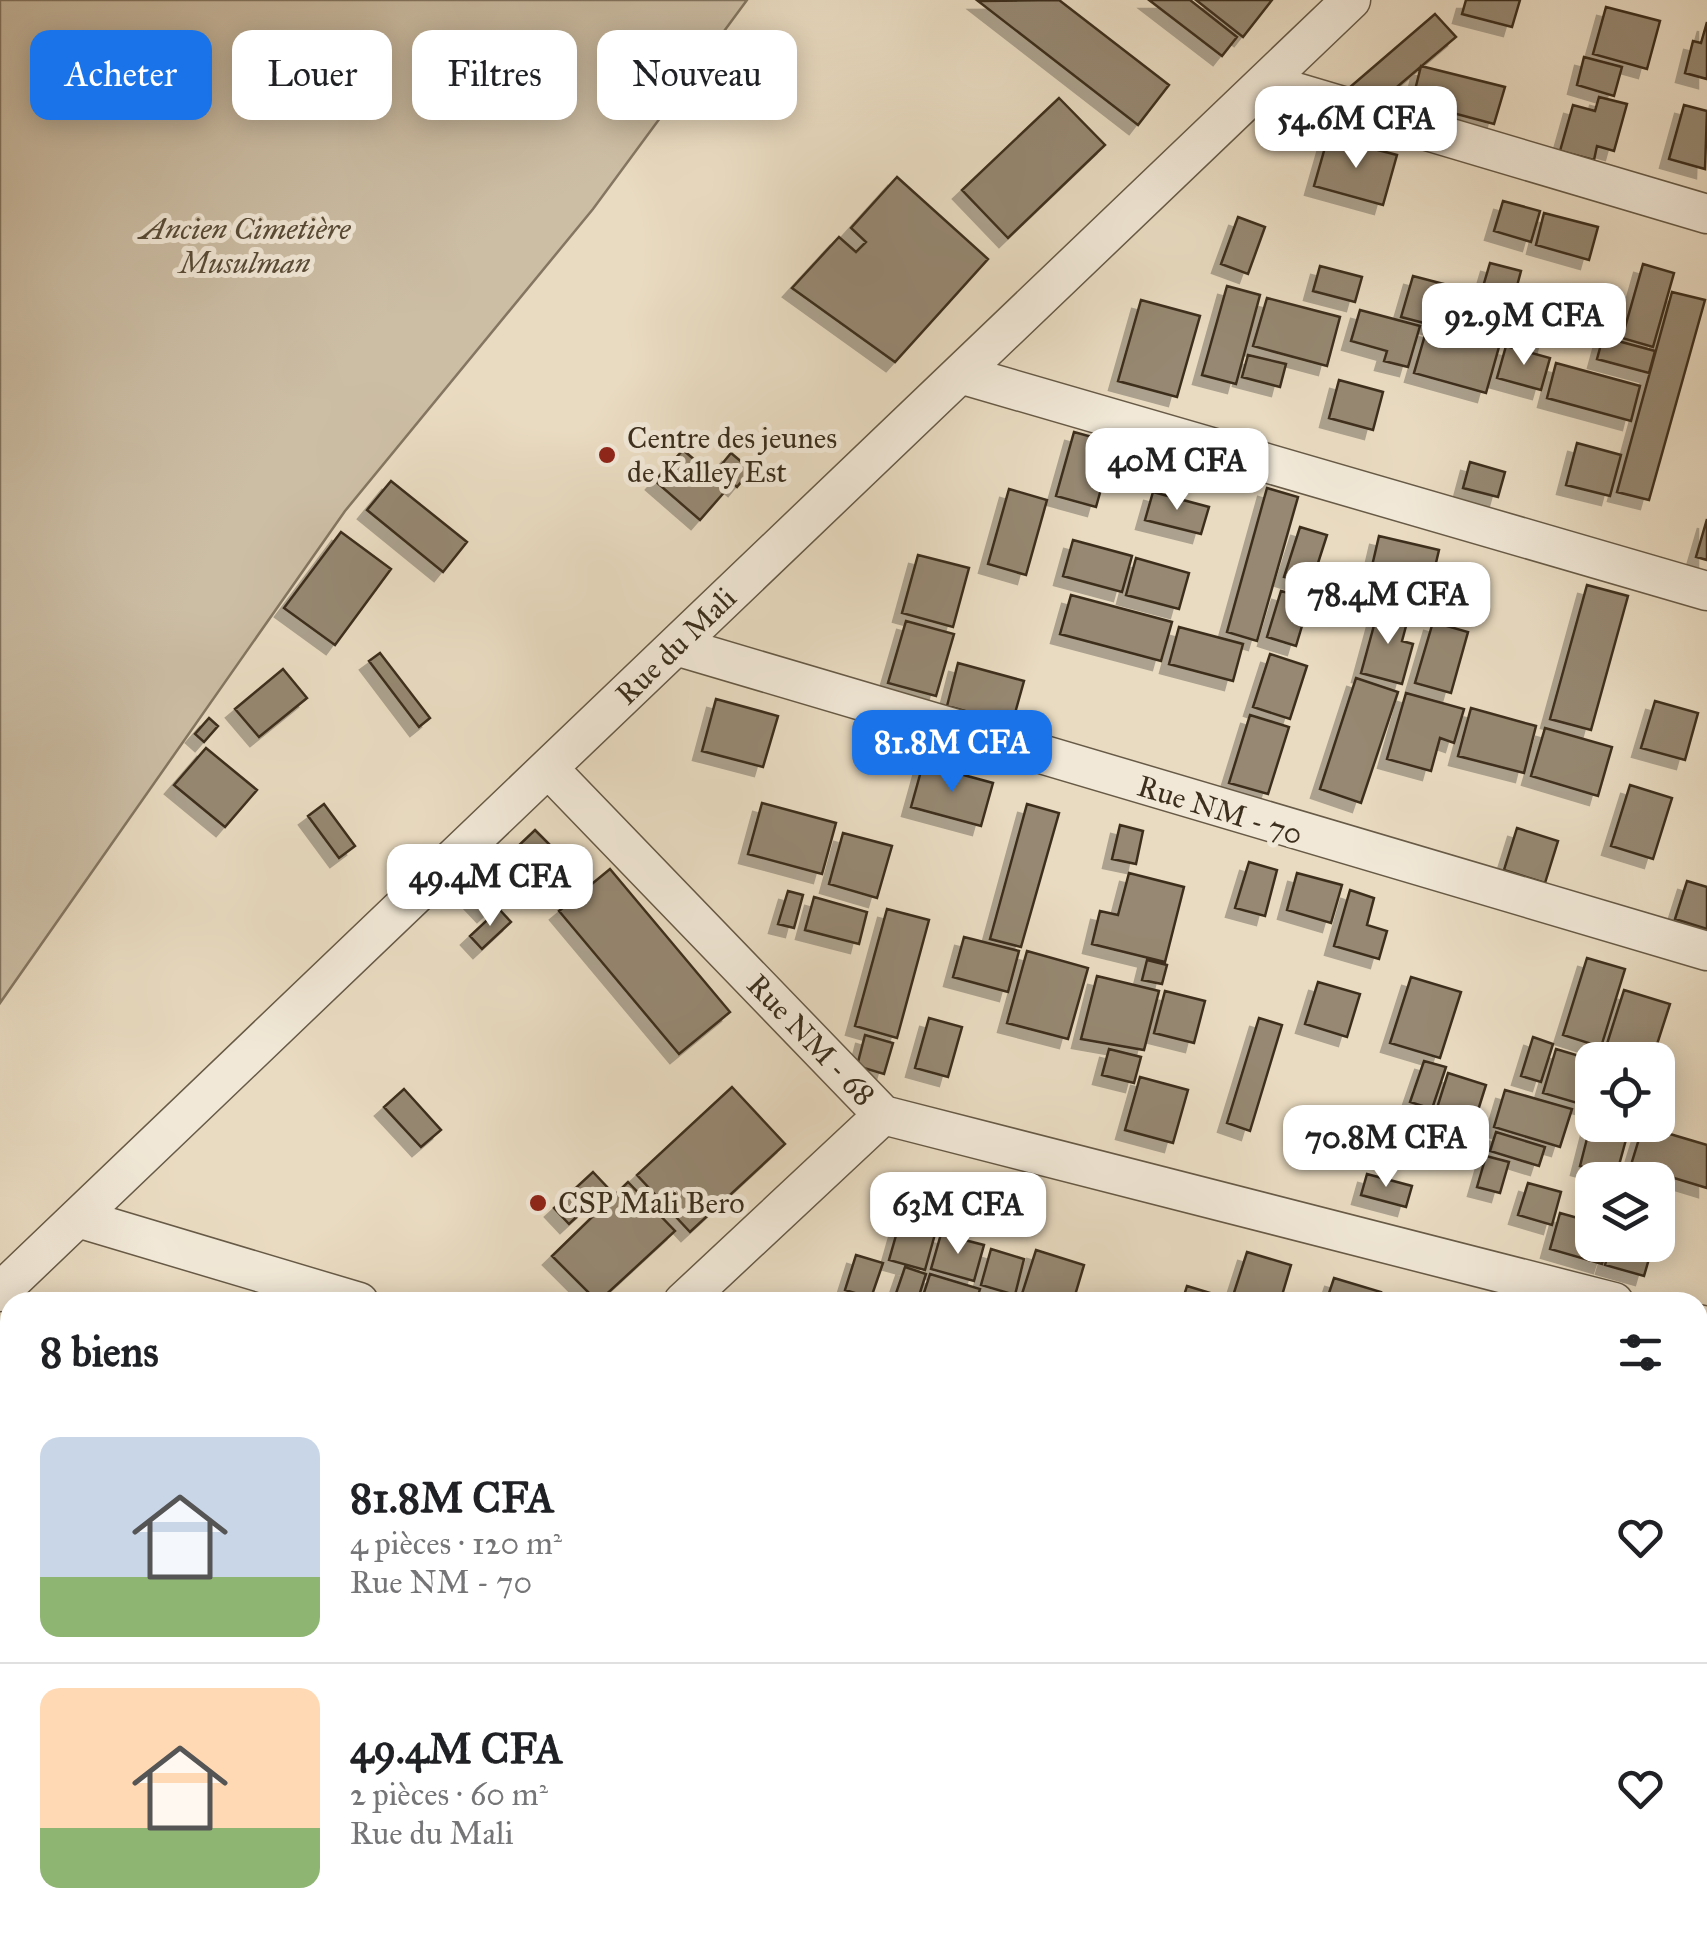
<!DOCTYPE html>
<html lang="fr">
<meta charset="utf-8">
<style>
:root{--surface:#fff;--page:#f2f2f2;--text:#202124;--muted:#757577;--line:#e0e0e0;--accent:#1a73e8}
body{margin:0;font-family:"IM FELL Great Primer",serif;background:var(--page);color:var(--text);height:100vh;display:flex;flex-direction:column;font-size:38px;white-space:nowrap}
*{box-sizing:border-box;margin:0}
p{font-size:32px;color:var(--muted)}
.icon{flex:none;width:55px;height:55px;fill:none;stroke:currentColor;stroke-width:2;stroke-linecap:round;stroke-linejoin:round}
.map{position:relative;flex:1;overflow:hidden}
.panel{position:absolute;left:0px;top:1292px;width:1708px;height:642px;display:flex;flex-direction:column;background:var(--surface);border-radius:30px 30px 0 0;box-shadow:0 5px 25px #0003}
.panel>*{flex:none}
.top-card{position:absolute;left:30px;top:30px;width:1000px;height:90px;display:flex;gap:20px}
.buttons{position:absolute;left:1575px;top:1042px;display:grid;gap:20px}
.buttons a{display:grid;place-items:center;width:100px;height:100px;border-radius:20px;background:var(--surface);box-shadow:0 5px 25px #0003;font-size:50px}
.price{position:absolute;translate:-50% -85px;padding:0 22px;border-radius:20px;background:#fff;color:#222;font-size:32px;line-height:65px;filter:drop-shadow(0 2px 5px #0008)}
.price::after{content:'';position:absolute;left:50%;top:60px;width:30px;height:22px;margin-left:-15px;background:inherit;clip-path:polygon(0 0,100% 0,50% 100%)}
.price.on{background:var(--accent);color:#fff}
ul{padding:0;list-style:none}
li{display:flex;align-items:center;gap:30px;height:250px;padding:0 40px}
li+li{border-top:2px solid var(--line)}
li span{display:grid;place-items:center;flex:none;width:280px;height:200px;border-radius:20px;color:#555}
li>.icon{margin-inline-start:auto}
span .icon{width:120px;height:120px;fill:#fffc;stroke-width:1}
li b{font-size:42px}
h2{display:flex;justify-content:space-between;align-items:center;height:120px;padding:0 40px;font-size:42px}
.tag{padding:0 35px;border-radius:20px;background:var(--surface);box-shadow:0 5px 25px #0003;font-size:35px;line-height:90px}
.tag.on{background:var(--accent);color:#fff}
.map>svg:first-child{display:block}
.green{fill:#ccbea5;stroke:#847661;stroke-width:2.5}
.building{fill:#968872;stroke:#3c2f1d;stroke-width:2.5;filter:url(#shadow)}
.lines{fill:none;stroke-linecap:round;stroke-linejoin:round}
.street-casing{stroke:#675a46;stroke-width:41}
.street{stroke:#f1e8d7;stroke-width:38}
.poi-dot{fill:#8f2418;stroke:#f1e8d7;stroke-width:4}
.labels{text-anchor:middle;stroke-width:10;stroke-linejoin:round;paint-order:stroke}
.park-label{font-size:30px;font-style:italic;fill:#594c38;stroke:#f1e8d7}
.poi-label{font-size:30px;fill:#3c2f1d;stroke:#f1e8d7;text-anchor:start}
.street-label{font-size:30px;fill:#3c2f1d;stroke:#f1e8d7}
</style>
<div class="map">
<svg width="1707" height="1934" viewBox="0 0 1707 1934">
<defs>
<filter id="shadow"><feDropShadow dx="-9" dy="9" stdDeviation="0" flood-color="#0004"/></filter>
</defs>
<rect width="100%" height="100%" fill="#e9dbc1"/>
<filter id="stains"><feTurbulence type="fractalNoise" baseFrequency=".002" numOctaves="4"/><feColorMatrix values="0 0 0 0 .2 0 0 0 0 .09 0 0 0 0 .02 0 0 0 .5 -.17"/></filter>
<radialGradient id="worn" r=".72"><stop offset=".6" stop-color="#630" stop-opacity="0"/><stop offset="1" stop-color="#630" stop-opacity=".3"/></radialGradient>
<path class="green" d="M0,0H747L593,209L345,511L0,1003Z"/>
<path class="building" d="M1059,0L1169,85L1138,125L978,1Z
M1149,0H1190L1237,37L1222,56Z
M1196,0H1272L1243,37Z
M1466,0H1520L1512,27L1462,14Z
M1606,7L1660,21L1647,69L1593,54Z
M1435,14L1456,37L1378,103L1349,88Z
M1707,22V79L1685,73L1693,41L1701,43Z
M1584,57L1622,67L1614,96L1577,85Z
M1421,66L1505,87L1494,124L1412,102Z
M1599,97L1627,104L1614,151L1597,146L1594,160L1560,151L1573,105L1595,111Z
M1059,98L1105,145L1008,238L962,190Z
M1684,105L1707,111L1705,169L1669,159Z
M1328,137L1397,155L1383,205L1314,186Z
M897,177L988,259L895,362L792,288L839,237L856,252L866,242L851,228Z
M1503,201L1540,211L1531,242L1494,231Z
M1544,213L1598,227L1589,260L1536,245Z
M1238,217L1265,227L1248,274L1221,264Z
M1490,263L1521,271L1509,316L1477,307Z
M1643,264L1674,273L1653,347L1622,338Z
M1320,266L1362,277L1355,302L1313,291Z
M1413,276L1455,287L1443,328L1401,317Z
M1227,286L1260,295L1236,384L1202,375Z
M1520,292L1557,301L1545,346L1508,336Z
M1672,292L1705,300L1649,500L1617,492Z
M1267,298L1340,317L1327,366L1253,346Z
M1141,300L1200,316L1177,397L1118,381Z
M1360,310L1420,326L1408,367L1384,361L1387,351L1351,341Z
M1475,313L1506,322L1486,393L1414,373L1427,328L1468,339Z
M1603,337L1655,351L1649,373L1597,359Z
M1506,346L1550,358L1541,390L1497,378Z
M1248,355L1286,364L1280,387L1242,377Z
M1556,363L1640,386L1631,421L1547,398Z
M1339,380L1383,392L1373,430L1329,418Z
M1074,432L1114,443L1096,507L1056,496Z
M1577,443L1621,455L1610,496L1566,485Z
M683,450L728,488L700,520L655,481Z
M731,453L751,470L737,487L717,470Z
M1470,462L1505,472L1498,497L1463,488Z
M391,481L467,542L443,572L367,510Z
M1267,488L1298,497L1257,641L1227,632Z
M1009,489L1047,500L1026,575L988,564Z
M1153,492L1209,507L1201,534L1145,520Z
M1707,519V560L1696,557Z
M1300,527L1327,535L1311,585L1284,577Z
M341,532L391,569L335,645L284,608Z
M1379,536L1439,550L1432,580L1372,566Z
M1073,540L1132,556L1122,592L1063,576Z
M918,555L969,568L953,627L902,613Z
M1136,558L1189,573L1179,609L1126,595Z
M1587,585L1628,596L1591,730L1550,719Z
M1281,591L1310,599L1296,646L1267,637Z
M1071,595L1172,622L1161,661L1060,634Z
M1379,607L1409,615L1402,641L1413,644L1402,684L1361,673Z
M906,621L954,634L936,696L888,683Z
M1433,622L1468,632L1451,693L1415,683Z
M1179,627L1243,644L1233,681L1169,664Z
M380,653L430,718L419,727L369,661Z
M1270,654L1307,666L1290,719L1253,707Z
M958,663L1024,681L1012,724L947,706Z
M283,669L307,698L259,737L235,709Z
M1356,678L1398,692L1361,803L1320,789Z
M1406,693L1464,709L1454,743L1440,738L1431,771L1387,759Z
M716,699L778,716L763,767L702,751Z
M1655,701L1698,713L1685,760L1641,748Z
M1471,708L1536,726L1524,773L1458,756Z
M1250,715L1289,727L1268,794L1229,783Z
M209,718L218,726L204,742L195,734Z
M1545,728L1612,747L1598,796L1531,776Z
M206,748L257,790L225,827L174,785Z
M923,764L993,783L981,826L911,807Z
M1630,785L1672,798L1653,859L1611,846Z
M762,803L836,823L822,874L748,854Z
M324,804L355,846L339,858L308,816Z
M1027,804L1059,813L1021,947L990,939Z
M1120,825L1143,831L1136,864L1112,859Z
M1517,828L1558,841L1545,883L1504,870Z
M535,830L554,849L486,913L468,894Z
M843,833L892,846L877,898L829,884Z
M1249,862L1277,870L1265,916L1235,908Z
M610,869L730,1012L679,1054L559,911Z
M1129,873L1184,887L1165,962L1092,944L1100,911L1118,915Z
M1297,873L1342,885L1331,923L1287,910Z
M1687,881L1707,887V929L1675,919Z
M1350,890L1374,898L1367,925L1387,931L1379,959L1334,946Z
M788,891L803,895L794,928L778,924Z
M814,897L867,912L859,944L805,930Z
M499,909L511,922L482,949L470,936Z
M887,909L929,920L897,1038L855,1026Z
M964,937L1019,951L1008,992L953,977Z
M1027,951L1088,968L1068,1039L1007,1023Z
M1587,958L1625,969L1601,1047L1563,1035Z
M1147,960L1167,965L1162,984L1142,980Z
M1097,976L1159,991L1144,1050L1081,1039Z
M1411,977L1461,992L1440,1058L1390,1043Z
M1318,982L1360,994L1347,1037L1305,1024Z
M1624,990L1670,1004L1652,1060L1606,1047Z
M1165,991L1205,1001L1194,1043L1154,1033Z
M929,1018L962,1027L948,1077L915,1068Z
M1259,1018L1282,1025L1250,1131L1227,1123Z
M865,1035L893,1043L884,1074L857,1066Z
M1533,1037L1553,1044L1541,1082L1521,1076Z
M1109,1049L1141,1057L1134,1083L1102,1075Z
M1556,1049L1593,1060L1584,1105L1543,1093Z
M1424,1061L1446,1067L1432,1109L1410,1102Z
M1448,1073L1486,1085L1469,1139L1431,1127Z
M1140,1077L1188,1090L1173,1143L1125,1130Z
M732,1087L785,1144L690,1232L637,1175Z
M404,1089L441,1130L421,1147L384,1107Z
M1505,1090L1572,1109L1560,1147L1494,1127Z
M1592,1119V1125H1630L1616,1176L1580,1166Z
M1643,1126L1707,1145V1188L1631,1165Z
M1496,1132L1545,1147L1539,1166L1490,1151Z
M1486,1156L1509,1162L1500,1193L1477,1187Z
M593,1172L608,1188L569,1224L554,1208Z
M1367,1174L1412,1186L1406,1207L1361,1195Z
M628,1182L675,1231L598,1302L552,1256Z
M1528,1183L1561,1192L1552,1225L1518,1215Z
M1560,1213L1592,1222V1245H1608L1602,1264L1550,1249Z
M899,1225L935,1234L925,1270L889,1260Z
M941,1234L984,1245L974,1281L931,1269Z
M1611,1245H1653L1644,1276L1605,1265Z
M991,1249L1024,1259L1015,1295L981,1285Z
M1036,1250L1084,1265L1073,1302H1038L1021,1297Z
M1247,1252L1291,1265L1280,1302H1231Z
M856,1255L883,1263L871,1298L845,1290Z
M905,1267L926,1274L917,1302H893Z
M930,1274L980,1289L976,1302H921Z
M1334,1278L1381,1292L1378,1302H1326Z
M1187,1286L1227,1298L1226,1302H1182Z
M1487,1294L1521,1302H1485Z
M1698,1409L1707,1412V1477L1698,1475Z
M10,1480V1589L0,1598V1489Z
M1698,1715L1707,1718V1752L1698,1749Z
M1698,1756L1707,1758L1698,1801Z
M1707,1802V1854L1698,1851Z
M266,1925H317L315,1934Z
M594,1925H662L659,1934H591Z
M1117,1925H1120L1149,1934H1115Z
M1490,1925H1658L1656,1934H1487Z
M1658,1925H1697L1694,1934H1656Z"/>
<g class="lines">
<g class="street-casing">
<path id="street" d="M1265,83L1707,214
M960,374L1707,591
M676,646L1707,951
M548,768L883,1115L1614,1302
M78,1218L359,1302
M0,1292L1351,0
M683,1302L883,1115
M1698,1324L1707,1326
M1698,1692L1707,1695
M1248,1925L1279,1934
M439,1934L441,1925"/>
</g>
<use href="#street" class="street"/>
</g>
<g class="poi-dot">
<circle cx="607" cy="455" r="10"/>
<circle cx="538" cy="1203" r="10"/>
</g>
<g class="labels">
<g class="park-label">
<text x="245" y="239">Ancien Cimetière<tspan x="245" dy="34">Musulman</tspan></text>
</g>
<g class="poi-label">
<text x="627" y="448">Centre des jeunes<tspan x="627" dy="34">de Kalley Est</tspan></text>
<text x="558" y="1213">CSP Mali Bero</text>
</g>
<g class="street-label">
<text transform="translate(676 646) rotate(-44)" y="10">Rue du Mali</text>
<text transform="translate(1220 810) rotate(17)" y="10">Rue NM - 70</text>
<text transform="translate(811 1040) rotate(46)" y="10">Rue NM - 68</text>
</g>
</g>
<rect width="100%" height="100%" filter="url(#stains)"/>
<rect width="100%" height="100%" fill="url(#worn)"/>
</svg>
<div class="buttons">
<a><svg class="icon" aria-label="locate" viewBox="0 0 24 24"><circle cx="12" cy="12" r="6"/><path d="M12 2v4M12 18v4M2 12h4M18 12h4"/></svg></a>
<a><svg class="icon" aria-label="layers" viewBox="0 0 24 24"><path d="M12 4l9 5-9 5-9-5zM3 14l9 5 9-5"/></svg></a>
</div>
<b class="price" style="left:1356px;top:171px">54.6M CFA</b>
<b class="price" style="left:1524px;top:368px">92.9M CFA</b>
<b class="price" style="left:1177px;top:513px">40M CFA</b>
<b class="price" style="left:1388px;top:647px">78.4M CFA</b>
<b class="price on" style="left:952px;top:795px">81.8M CFA</b>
<b class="price" style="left:490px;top:929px">49.4M CFA</b>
<b class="price" style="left:1386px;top:1190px">70.8M CFA</b>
<b class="price" style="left:958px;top:1257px">63M CFA</b>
<div class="top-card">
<a class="tag on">Acheter</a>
<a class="tag">Louer</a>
<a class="tag">Filtres</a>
<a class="tag">Nouveau</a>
</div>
<section class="panel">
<h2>8 biens<svg class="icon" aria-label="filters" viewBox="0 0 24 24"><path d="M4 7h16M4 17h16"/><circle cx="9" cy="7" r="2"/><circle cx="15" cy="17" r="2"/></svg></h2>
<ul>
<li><span style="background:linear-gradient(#c9d6e8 70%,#8fb573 0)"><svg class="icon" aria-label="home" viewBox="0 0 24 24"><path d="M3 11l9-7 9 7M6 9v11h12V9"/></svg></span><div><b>81.8M CFA</b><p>4 pièces · 120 m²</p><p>Rue NM - 70</p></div><svg class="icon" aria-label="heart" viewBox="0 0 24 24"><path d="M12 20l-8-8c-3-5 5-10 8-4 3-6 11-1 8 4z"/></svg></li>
<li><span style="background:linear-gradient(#ffd9b3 70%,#8fb573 0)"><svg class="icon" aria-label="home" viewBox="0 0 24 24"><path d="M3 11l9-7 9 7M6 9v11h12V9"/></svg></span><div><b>49.4M CFA</b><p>2 pièces · 60 m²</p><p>Rue du Mali</p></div><svg class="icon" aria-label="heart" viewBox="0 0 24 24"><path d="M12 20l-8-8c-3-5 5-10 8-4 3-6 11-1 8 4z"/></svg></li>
</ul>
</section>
</div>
